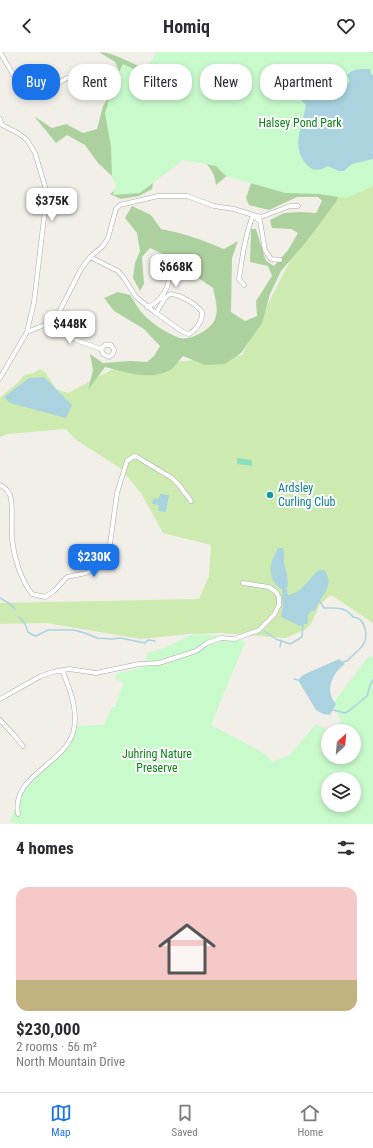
<!DOCTYPE html>
<meta charset="utf-8">
<style>
:root{--surface:#fff;--page:#f7f7f7;--text:#2b2b33;--muted:#7c7c81;--line:#e1e1e2;--accent:#1a73e8}
body{margin:0;font-family:"Roboto Condensed",sans-serif;background:var(--page);color:var(--text);height:100vh;display:flex;flex-direction:column;font-size:15px;white-space:nowrap}
*{box-sizing:border-box;margin:0}
p{font-size:13px;color:var(--muted)}
.icon{flex:none;width:22px;height:22px;fill:none;stroke:currentColor;stroke-width:2;stroke-linecap:round;stroke-linejoin:round}
.map{position:relative;height:772px;overflow:hidden}
.sheet{display:flex;flex-direction:column;background:var(--surface);flex:1}
.sheet>*{flex:none}
.top-card{position:absolute;left:12px;top:12px;width:349px;height:36px;display:flex;gap:8px}
.needle{width:26px;rotate:26deg}
.buttons{position:absolute;left:321px;top:672px;display:grid;gap:8px}
.buttons a{display:grid;place-items:center;width:40px;height:40px;border-radius:50%;background:var(--surface);box-shadow:0 2px 6px #0003;font-size:20px}
.price{position:absolute;translate:-50% -34px;padding:0 9px;border-radius:8px;background:#fff;color:#222;font-size:13px;line-height:26px;filter:drop-shadow(0 1px 2px #0008)}
.price::after{content:'';position:absolute;left:50%;top:24px;width:12px;height:9px;margin-left:-6px;background:inherit;clip-path:polygon(0 0,100% 0,50% 100%)}
.price.on{background:var(--accent);color:#fff}
ul{padding:0;list-style:none}
li{display:grid;align-content:center;gap:8px;height:212px;padding:0 16px}
li span{display:grid;place-items:center;height:124px;border-radius:12px;color:#555}
li>.icon{margin-inline-start:auto}
span .icon{width:72px;height:72px;fill:#fffc;stroke-width:1}
li b{font-size:17px}
h2{display:flex;justify-content:space-between;align-items:center;height:48px;padding:0 16px;font-size:17px}
.pill{padding:0 14px;border-radius:16px;background:var(--surface);box-shadow:0 2px 6px #0003;font-size:14px;line-height:36px}
.pill.on{background:var(--accent);color:#fff}
header{display:flex;justify-content:space-between;align-items:center;height:52px;padding:0 16px;background:var(--surface);font-size:18px;font-weight:700}
.menu{display:flex;justify-content:space-around;align-items:center;height:56px;border-top:1px solid var(--line);background:var(--surface);font-size:11px;color:var(--muted)}
.menu a{display:grid;justify-items:center;gap:2px}
.menu .on{color:var(--accent)}
.map>svg:first-child{display:block}
.grass{fill:#cdebb0}
.forest{fill:#add19e}
.park{fill:#c8facc;fill-rule:evenodd}
.pitch{fill:#88e0be}
.water{fill:#aad3df}
.lines{fill:none;stroke-linecap:round;stroke-linejoin:round}
.stream{stroke:#aad3df;stroke-width:1.5}
.minor-casing{stroke:#a9a9a9;stroke-width:5}
.minor{stroke:#fff;stroke-width:4}
.culture-dot{fill:#0f9aa8;stroke:#fff;stroke-width:1.5}
.labels{text-anchor:middle;stroke-width:4;stroke-linejoin:round;paint-order:stroke}
.park-label{font-size:12px;fill:#0c8416;stroke:#fff}
.culture-label{font-size:12px;fill:#0d838f;stroke:#fff;text-anchor:start}
</style>
<header><svg class="icon" aria-label="back" viewBox="0 0 24 24"><path d="M15 5l-7 7 7 7"/></svg>Homiq<svg class="icon" aria-label="heart" viewBox="0 0 24 24"><path d="M12 20l-8-8c-3-5 5-10 8-4 3-6 11-1 8 4z"/></svg></header>
<div class="map">
<svg width="373" height="772" viewBox="0 0 373 772">
<rect width="100%" height="100%" fill="#f2efe9"/>
<path class="grass" d="M373,129V571L331,543L320,552L311,572L306,577L286,586L220,581L189,582L141,587L47,571L0,572V551L199,547L209,524L211,493L163,481L141,441L120,416L75,387L66,377L8,382L0,385V346C7,339 19,331 24,323L33,321L40,317L46,321L56,337L68,341L111,318L165,311L242,303L301,187L336,140Z"/>
<path class="forest" d="M99,0C113,0 138,14 152,21L163,0H373V23L344,129L336,150L306,190L281,219L270,242L262,271L241,301L225,312L205,313L183,304C179,308 175,315 170,318C150,329 125,320 105,315L88,338L93,318L90,302L103,311L130,309L147,310L154,304L160,294L144,277L114,259L104,246L118,240L130,243C134,249 138,257 144,263C151,271 170,283 180,286C190,289 212,277 215,267C219,257 215,246 213,236L197,225L175,220L165,203L150,196L142,205L144,232L140,239L133,226L135,211L140,199L137,181L125,166L132,154L151,163L161,177C183,181 203,188 224,197L238,189L232,206L231,260L245,269L257,264L256,249L272,224L268,214L250,210L251,177H256L266,209L274,214L288,198L298,181L291,177L272,176L270,168L284,161L301,160L316,161L322,149L318,145H297L269,158L249,153L246,146L253,125L229,122L216,133C214,118 208,113 198,103L156,110L152,137L139,144L121,147L110,142L119,135L115,127L98,111L85,93L67,83L56,91L34,64L52,76L66,72L83,81L97,77L103,54L122,26L115,10Z"/>
<path class="park" d="M157,0H371L373,1V134L346,146L319,142L285,141L226,124L216,114L183,108L140,141L113,143L116,133L112,126L111,95L105,61L107,55L111,35L123,12L143,21Z
M194,582L227,584L245,590L211,673L267,703L272,710L290,703L316,672L328,679V705H354V679H334L341,668L334,655L336,647L369,604L373,605V772H18L10,770L19,743L24,735L64,696L74,674L104,673L112,655H115L124,630C120,628 116,630 115,624L118,621L142,616L148,601L166,595ZM328,727H354V753H328Z"/>
<path class="pitch" d="M237,406L252,408V414L237,412Z"/>
<path class="water" d="M319,16L328,21L331,30L337,38L347,33L350,29L347,23C353,16 361,17 370,17L371,22L373,23V107L352,112L344,119H339L328,114C321,118 314,120 308,114C290,97 302,74 306,53L284,30C295,22 306,18 319,16Z
M44,325L72,353L66,366L10,351L4,345L29,326Z
M160,442L169,443L166,460L158,459L159,453L152,452L153,446L159,447Z
M278,496H283L284,500V511L287,522L288,534L286,536L288,543C302,541 309,526 319,518H324C337,535 319,544 315,559H311L308,563V571L300,574L281,565L283,553L282,537C277,535 276,532 273,528C267,516 273,507 278,496Z
M339,607L345,612C332,621 324,639 336,652L330,663L323,662L316,658L298,628L303,623Z"/>
<g class="lines">
<path class="stream" d="M0,546L10,552L15,557
M319,548L324,556C335,556 345,554 353,565C365,565 369,584 363,593C362,595 349,607 347,609L343,610
M19,565L25,572L28,580L33,583L36,584L48,578H73L85,581L97,586L112,587L120,586L145,591L148,588L155,589
M264,579L276,587L290,592L302,585L303,573
M280,595L281,589
M294,627L298,628
M333,658L345,661L349,659L367,644L370,633L373,628"/>
<g class="minor-casing">
<path id="minor" d="M0,0L14,24L19,31L29,36L48,37L67,26
M0,67L2,73L18,81L27,88L35,101L47,141L34,250L27,280L0,326
M253,164L260,169L265,198L271,207L280,208
M90,205L118,219L124,226L136,245L156,261
M244,233L239,227C242,206 245,184 253,163
M170,242C181,243 195,251 202,260C203,269 196,278 189,282L183,280L156,261L165,246Z
M147,255C165,250 178,221 161,208
M53,272L78,289L101,297L105,293H111L114,298L113,302L109,305L103,302L101,297
M27,280L47,272H53L81,217L90,205L103,194L108,186L116,157L120,153L158,144H187L214,154L234,157L253,163L261,165L290,154H298
M0,433C6,436 10,440 11,447C13,460 11,474 12,487C14,506 21,528 32,542L45,545L54,539L67,525L86,521L93,518L108,507L117,441L127,409L134,404L137,405L172,426L179,433L191,449
M0,647L41,624L53,620L69,617L96,621L139,612L159,611L196,599L207,591L221,586L234,587L259,578L274,563L279,553V545L276,540L269,535L243,531
M0,668L13,682L23,694
M18,762C11,724 63,713 73,681C79,660 70,637 62,618"/>
</g>
<use href="#minor" class="minor"/>
</g>
<circle class="culture-dot" cx="270" cy="443" r="4"/>
<g class="labels">
<g class="park-label">
<text x="300" y="75">Halsey Pond Park</text>
<text x="157" y="706">Juhring Nature<tspan x="157" dy="14">Preserve</tspan></text>
</g>
<g class="culture-label">
<text x="278" y="440">Ardsley<tspan x="278" dy="14">Curling Club</tspan></text>
</g>
</g>
</svg>
<div class="buttons">
<a><svg class="needle" viewBox="-14 -14 28 28"><path d="M0-13l5 13h-10z" fill="#e53935"/><path d="M0 13l5-13h-10z" fill="#7c7c81"/></svg></a>
<a><svg class="icon" aria-label="layers" viewBox="0 0 24 24"><path d="M12 4l9 5-9 5-9-5zM3 14l9 5 9-5"/></svg></a>
</div>
<b class="price" style="left:52px;top:170px">$375K</b>
<b class="price" style="left:176px;top:236px">$668K</b>
<b class="price" style="left:70px;top:293px">$448K</b>
<b class="price on" style="left:94px;top:526px">$230K</b>
<div class="top-card">
<a class="pill on">Buy</a>
<a class="pill">Rent</a>
<a class="pill">Filters</a>
<a class="pill">New</a>
<a class="pill">Apartment</a>
</div>
</div>
<section class="sheet">
<h2>4 homes<svg class="icon" aria-label="filters" viewBox="0 0 24 24"><path d="M4 7h16M4 17h16"/><circle cx="9" cy="7" r="2"/><circle cx="15" cy="17" r="2"/></svg></h2>
<ul>
<li><span style="background:linear-gradient(#f6c9c9 75%,#c2b280 0)"><svg class="icon" aria-label="home" viewBox="0 0 24 24"><path d="M3 11l9-7 9 7M6 9v11h12V9"/></svg></span><div><b>$230,000</b><p>2 rooms · 56 m²</p><p>North Mountain Drive</p></div></li>
</ul>
</section>
<nav class="menu">
<a class="on"><svg class="icon" aria-label="map" viewBox="0 0 24 24"><path d="M3 6l6-2 6 2 6-2v14l-6 2-6-2-6 2zM9 4v14M15 6v14"/></svg>Map</a>
<a><svg class="icon" aria-label="saved" viewBox="0 0 24 24"><path d="M7 4h10v16l-5-4-5 4z"/></svg>Saved</a>
<a><svg class="icon" aria-label="home" viewBox="0 0 24 24"><path d="M3 11l9-7 9 7M6 9v11h12V9"/></svg>Home</a>
</nav>
